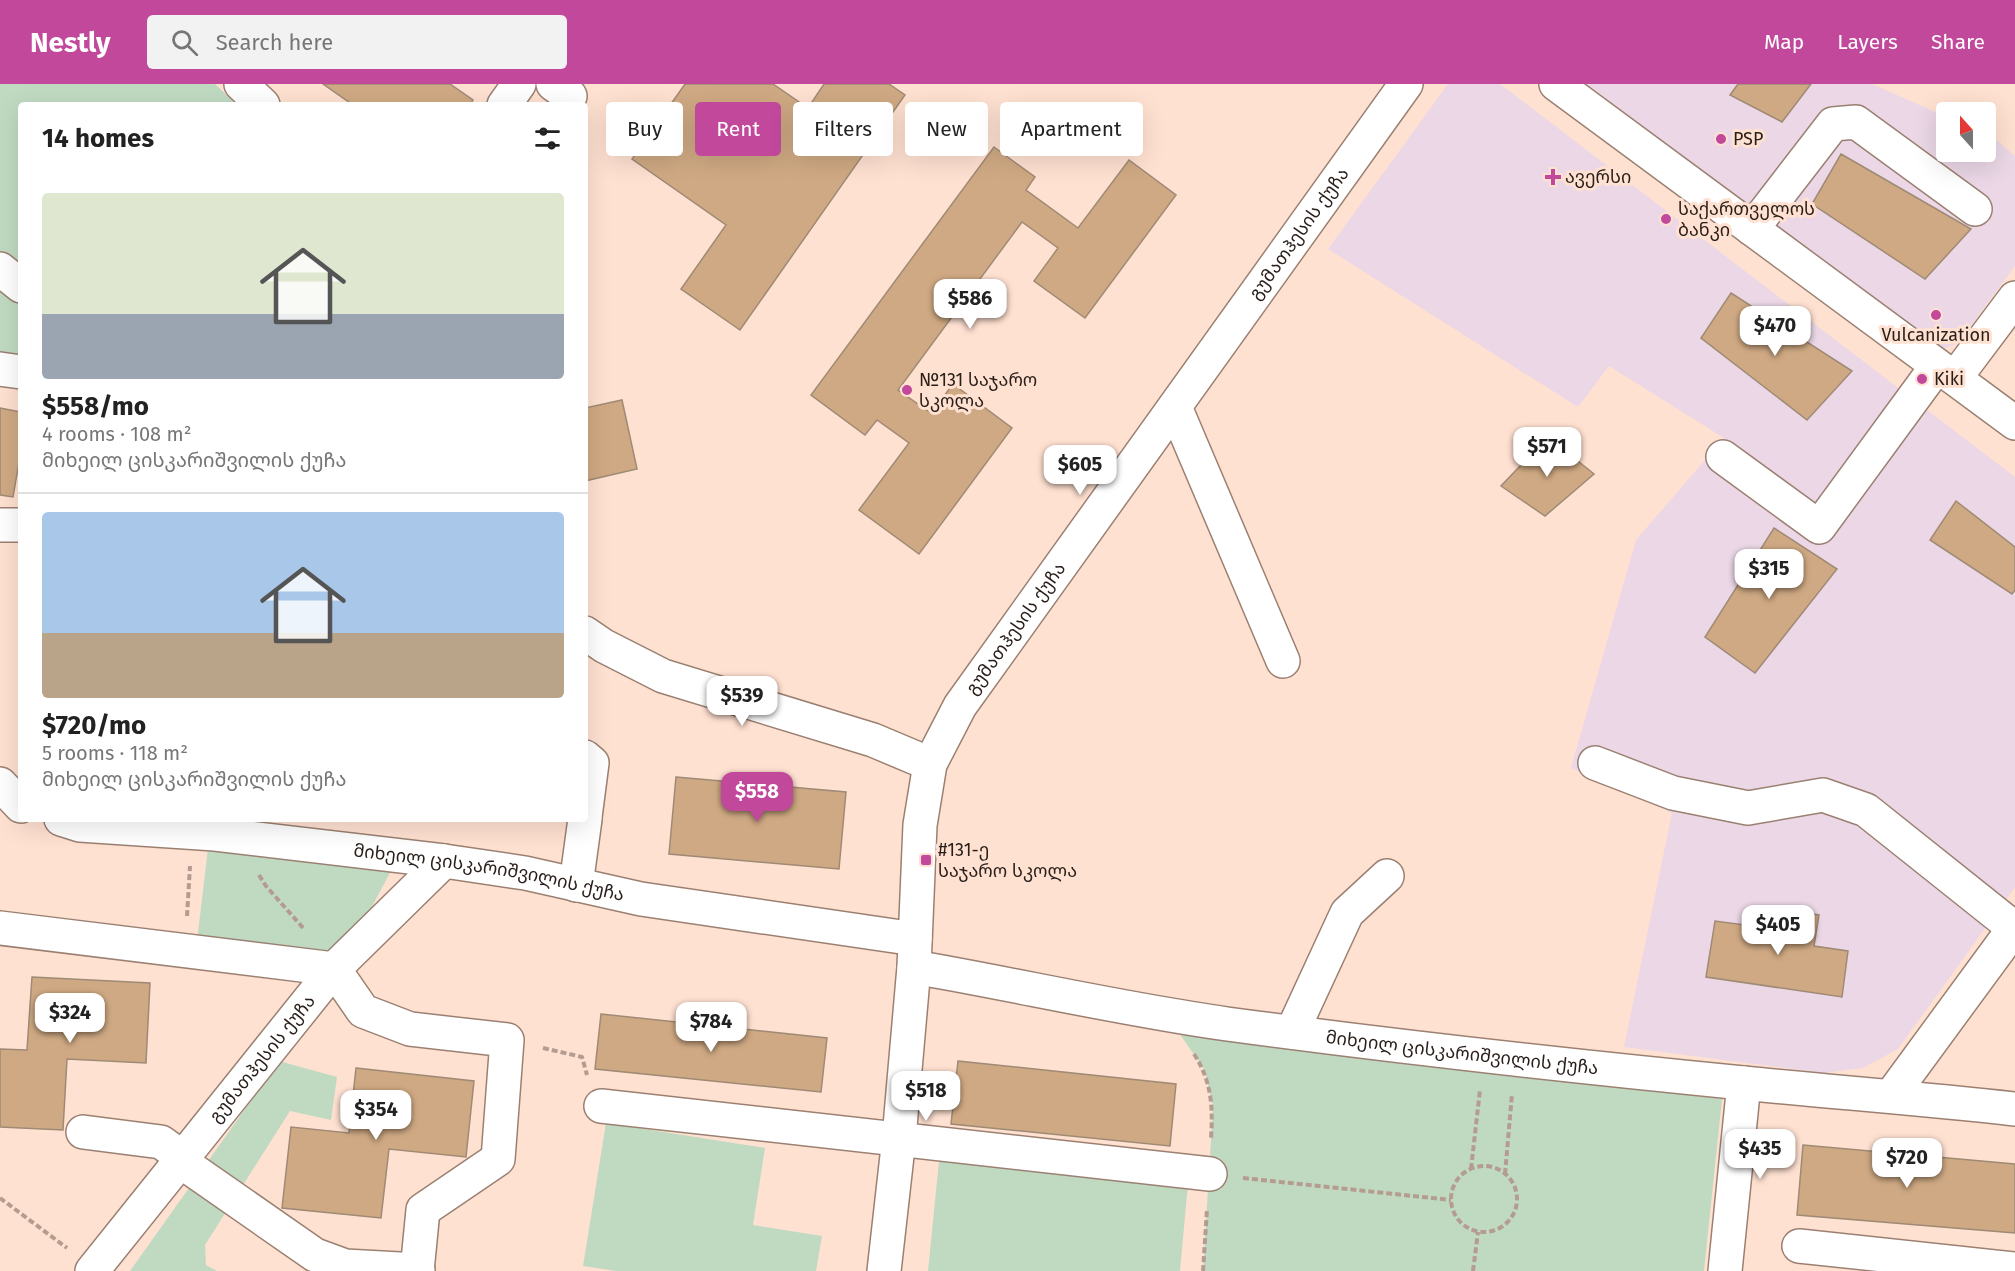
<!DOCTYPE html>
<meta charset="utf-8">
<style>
:root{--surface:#fff;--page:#f2f2f2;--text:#222;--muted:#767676;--line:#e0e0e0;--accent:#c2489b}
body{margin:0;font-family:"Fira Sans","Noto Sans Georgian",sans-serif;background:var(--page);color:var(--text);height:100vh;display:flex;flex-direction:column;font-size:22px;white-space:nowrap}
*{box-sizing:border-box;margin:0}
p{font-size:20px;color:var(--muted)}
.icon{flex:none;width:33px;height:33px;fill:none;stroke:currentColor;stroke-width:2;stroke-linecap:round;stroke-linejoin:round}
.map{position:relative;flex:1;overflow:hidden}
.side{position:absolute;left:18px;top:18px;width:570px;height:720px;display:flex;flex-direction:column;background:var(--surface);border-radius:6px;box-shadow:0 6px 24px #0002}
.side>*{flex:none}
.hud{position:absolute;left:606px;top:18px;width:570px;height:54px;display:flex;gap:12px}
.needle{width:39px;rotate:339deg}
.controls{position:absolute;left:1936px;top:18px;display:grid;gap:12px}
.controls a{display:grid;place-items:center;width:60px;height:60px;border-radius:6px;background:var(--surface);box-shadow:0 6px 24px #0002;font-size:30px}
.price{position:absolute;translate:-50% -51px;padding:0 14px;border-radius:12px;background:#fff;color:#222;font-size:20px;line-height:39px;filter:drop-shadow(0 2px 3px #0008)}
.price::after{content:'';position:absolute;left:50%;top:36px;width:18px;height:14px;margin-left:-9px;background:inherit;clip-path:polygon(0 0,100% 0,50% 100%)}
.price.current{background:var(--accent);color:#fff}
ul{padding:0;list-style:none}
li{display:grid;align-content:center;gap:12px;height:318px;padding:0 24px}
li+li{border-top:2px solid var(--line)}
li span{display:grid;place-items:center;height:186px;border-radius:6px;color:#555}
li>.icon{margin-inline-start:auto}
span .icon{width:108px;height:108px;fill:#fffc;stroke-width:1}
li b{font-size:26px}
h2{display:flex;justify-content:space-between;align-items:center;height:72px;padding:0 24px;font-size:26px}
.chip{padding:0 21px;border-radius:6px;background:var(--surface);box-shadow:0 6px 24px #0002;font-size:21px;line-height:54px}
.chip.current{background:var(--accent);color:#fff}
header{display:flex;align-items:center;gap:36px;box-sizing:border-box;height:84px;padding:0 30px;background:var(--accent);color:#fff}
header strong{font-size:28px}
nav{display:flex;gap:33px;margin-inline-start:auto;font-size:21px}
.search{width:420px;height:54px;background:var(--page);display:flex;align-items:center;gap:15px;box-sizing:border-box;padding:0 21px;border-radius:6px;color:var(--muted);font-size:22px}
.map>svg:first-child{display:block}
.commercial{fill:#ebd7e6}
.green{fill:#c0dac2}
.building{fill:#cfa983;stroke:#9f8a75;stroke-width:1.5}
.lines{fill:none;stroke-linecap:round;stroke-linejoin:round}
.minor-casing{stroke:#9b8072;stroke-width:36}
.path{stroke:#b49c90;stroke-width:4;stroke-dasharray:6 3;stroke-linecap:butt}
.minor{stroke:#fff;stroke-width:33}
.poi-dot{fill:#c2489b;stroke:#ffe1d1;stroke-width:2}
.labels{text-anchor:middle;stroke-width:6;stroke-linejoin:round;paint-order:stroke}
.poi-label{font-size:18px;fill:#291e19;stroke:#ffe1d1;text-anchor:start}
.street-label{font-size:18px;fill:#291e19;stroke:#ffe1d1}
</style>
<header>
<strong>Nestly</strong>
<div class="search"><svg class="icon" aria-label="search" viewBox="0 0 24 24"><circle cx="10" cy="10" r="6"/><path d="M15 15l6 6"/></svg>Search here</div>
<nav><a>Map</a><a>Layers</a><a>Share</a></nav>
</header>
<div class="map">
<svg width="2015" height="1187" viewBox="0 0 2015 1187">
<rect width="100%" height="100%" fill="#ffe1d1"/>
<path class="commercial" d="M1448,0H1500L2015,393V803L1898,965L1863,984L1824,989L1624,963L1672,729L1571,684L1636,456L1724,354L1609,282L1578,323L1328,165Z
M1587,0H1872L1947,33V68H1986V50L1994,54L2015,72V182L1958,259L1939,267Z"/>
<path class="green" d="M0,0H215L237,21H21V192L0,176Z
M0,203L21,222V276L0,272Z
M208,764L392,785L360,845L344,864L316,874L197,857Z
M1179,949L1722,1015L1704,1187H1203L1213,1022L1204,985Z
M279,977L337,993L331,1036L290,1027L205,1161L206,1181L217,1187H130Z
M606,1039L765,1064L753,1141L822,1152L816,1187H616L583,1182Z
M939,1077L1188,1100L1180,1187H928Z"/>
<path class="building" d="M323,0H450L473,16L470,21H353Z
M685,0H773L808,24L824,0H889L905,11L740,246L681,205L726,141L632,75Z
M1738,0H1811L1782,38L1730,11Z
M994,63L1035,93L1026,106L1078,144L1129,76L1176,111L1085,234L1034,197L1058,164L1022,138L898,306L931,329L953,300L1012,344L919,470L859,426L909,359L877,336L865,351L811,311Z
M1841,70L1971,145L1925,195L1812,120Z
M1731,209L1852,287L1807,336L1701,254Z
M622,316L637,385L585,397V324Z
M0,324L21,328V367L13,413L0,411Z
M1548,353L1594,390L1545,432L1501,402Z
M1956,417L2015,463V506L2012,510L1930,456Z
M1774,444L1837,485L1755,589L1705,553Z
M676,693L846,708L839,785L669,770Z
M1779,825L1819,831L1814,862L1848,867L1842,913L1706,893L1715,837L1776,845Z
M32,893L150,899L146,979L67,975L63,1046L0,1043V965L27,966Z
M601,930L827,954L821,1008L595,985Z
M958,977L1176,1000L1170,1062L951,1040Z
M356,984L474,997L466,1073L389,1065L381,1134L282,1124L291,1043L349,1049Z
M1803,1061L2015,1080V1149L1797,1131Z"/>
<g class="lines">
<g class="minor-casing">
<g id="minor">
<path d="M241,0L263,21"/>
<path d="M553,0L570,12"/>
<path d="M1556,0L2015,339"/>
<path d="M504,21L519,0"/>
<path d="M1752,145L1833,40L1856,38L1975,125"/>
<path d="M0,185L21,202"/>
<path d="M0,285L21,288"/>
<path d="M1955,294L2015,214"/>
<path d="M1175,323L1283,577"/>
<path d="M1723,373L1819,443L1937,282"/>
<path d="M0,441H21"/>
<path d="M585,549L604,562L663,592L873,656L930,680"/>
<path d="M585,673L592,679L585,733"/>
<path d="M1595,679L1673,709L1748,724L1823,711L1866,726L2014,844"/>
<path d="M0,700L21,722"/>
<path id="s1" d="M61,735L80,741L215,750L444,777L525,789L641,815L915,855"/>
<path d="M576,801L585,735"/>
<path d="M0,844L334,885L363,927L410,945L507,956L498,1075L423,1126L417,1187"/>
<path id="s2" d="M914,883C1018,901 1121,925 1227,940C1398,963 1570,982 1743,999C1833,1008 1924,1015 2015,1025"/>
<path d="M1292,948L1347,829L1387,792"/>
<path d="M1891,1012L2015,843"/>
<path d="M601,1022L1210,1090"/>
<path d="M83,1048L161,1058L183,1074"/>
<path d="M180,1077L315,1171L345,1182L418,1186"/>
<path d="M1799,1162L2015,1185"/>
<path id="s3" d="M92,1187L334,885L444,777"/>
<path id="s4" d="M884,1187L899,1054L914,883L920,741L930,680L960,622L1406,0"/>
<path d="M1725,1187L1744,999"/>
</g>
</g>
<path class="path" d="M259,791L266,802L304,845
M187,832L190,782
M543,964L582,973L587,991
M1194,970C1212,998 1213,1023 1211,1055
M1451 1115a33 33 0 1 1 66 0a33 33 0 1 1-66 0Z
M1471,1085L1480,1006
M1505,1090L1512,1010
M1243,1094L1451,1116
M0,1114L67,1164
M1203,1187L1207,1125
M1473,1187L1478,1148"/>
<use href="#minor" class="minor"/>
</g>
<g class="poi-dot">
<circle cx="1721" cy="55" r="6"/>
<path d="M1550 84h6v6h6v6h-6v6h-6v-6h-6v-6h6z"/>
<circle cx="1666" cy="135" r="6"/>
<circle cx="1936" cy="231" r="6"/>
<circle cx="1922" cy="295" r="6"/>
<circle cx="907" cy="306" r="6"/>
<rect x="920" y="770" width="12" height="12" rx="3"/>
</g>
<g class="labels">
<g class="poi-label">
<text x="1733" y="61">PSP</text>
<text x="1565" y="99">ავერსი</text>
<text x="1678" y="131">საქართველოს<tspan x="1678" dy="21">ბანკი</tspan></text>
<text x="1936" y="257" text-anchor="middle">Vulcanization</text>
<text x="1934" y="301">Kiki</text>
<text x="919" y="302">№131 საჯარო<tspan x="919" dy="21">სკოლა</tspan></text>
<text x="938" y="772">#131-ე<tspan x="938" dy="21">საჯარო სკოლა</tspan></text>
</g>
<g class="street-label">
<text dy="6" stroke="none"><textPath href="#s4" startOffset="1156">გუმათჰესის ქუჩა</textPath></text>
<text dy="6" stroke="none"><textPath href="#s4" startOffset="670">გუმათჰესის ქუჩა</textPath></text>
<text dy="6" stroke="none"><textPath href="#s1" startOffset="432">მიხეილ ცისკარიშვილის ქუჩა</textPath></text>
<text dy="6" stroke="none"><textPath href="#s2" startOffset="555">მიხეილ ცისკარიშვილის ქუჩა</textPath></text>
<text dy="6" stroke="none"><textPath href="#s3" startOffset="272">გუმათჰესის ქუჩა</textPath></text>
</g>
</g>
</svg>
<div class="controls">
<a><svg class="needle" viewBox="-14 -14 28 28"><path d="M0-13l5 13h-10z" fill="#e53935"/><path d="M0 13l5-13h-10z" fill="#767676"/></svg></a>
</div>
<b class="price" style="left:970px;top:246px">$586</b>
<b class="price" style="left:1775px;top:273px">$470</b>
<b class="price" style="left:1547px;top:394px">$571</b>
<b class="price" style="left:1080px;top:412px">$605</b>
<b class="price" style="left:1769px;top:516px">$315</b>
<b class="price" style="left:742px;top:643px">$539</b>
<b class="price current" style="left:757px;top:739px">$558</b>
<b class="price" style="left:1778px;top:872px">$405</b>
<b class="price" style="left:70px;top:960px">$324</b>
<b class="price" style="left:711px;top:969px">$784</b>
<b class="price" style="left:926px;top:1038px">$518</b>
<b class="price" style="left:376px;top:1057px">$354</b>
<b class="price" style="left:1760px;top:1096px">$435</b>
<b class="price" style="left:1907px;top:1105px">$720</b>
<div class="hud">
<a class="chip">Buy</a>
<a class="chip current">Rent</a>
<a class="chip">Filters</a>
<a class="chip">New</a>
<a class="chip">Apartment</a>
</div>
<section class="side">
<h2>14 homes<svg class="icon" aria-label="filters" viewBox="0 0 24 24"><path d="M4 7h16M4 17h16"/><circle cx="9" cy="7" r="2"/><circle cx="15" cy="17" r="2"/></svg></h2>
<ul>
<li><span style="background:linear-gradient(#dfe7d0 65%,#9aa5b1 0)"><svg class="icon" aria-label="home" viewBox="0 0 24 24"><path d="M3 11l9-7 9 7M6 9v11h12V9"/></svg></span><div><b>$558/mo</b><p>4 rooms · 108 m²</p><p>მიხეილ ცისკარიშვილის ქუჩა</p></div></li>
<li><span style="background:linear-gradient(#a9c7e8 65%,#b9a48a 0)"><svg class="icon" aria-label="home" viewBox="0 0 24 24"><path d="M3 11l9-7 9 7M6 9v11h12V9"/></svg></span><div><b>$720/mo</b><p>5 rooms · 118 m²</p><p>მიხეილ ცისკარიშვილის ქუჩა</p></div></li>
</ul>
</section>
</div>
